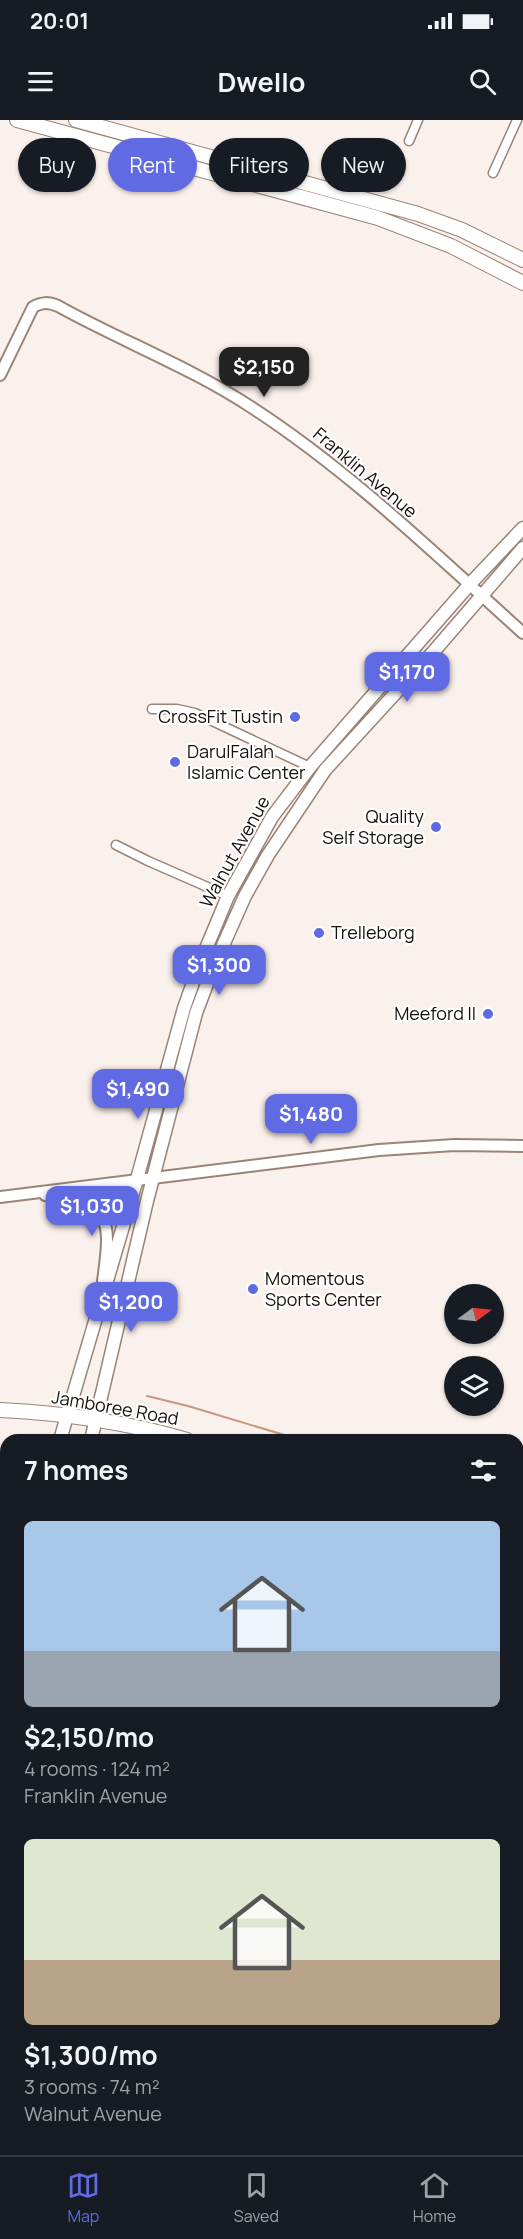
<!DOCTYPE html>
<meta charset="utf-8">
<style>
:root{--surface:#171b24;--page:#242831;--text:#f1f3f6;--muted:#9ea1a6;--line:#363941;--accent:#606ae2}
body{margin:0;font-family:Manrope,sans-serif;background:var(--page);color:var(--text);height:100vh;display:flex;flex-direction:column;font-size:22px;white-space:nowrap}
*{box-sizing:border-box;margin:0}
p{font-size:20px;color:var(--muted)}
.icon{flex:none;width:33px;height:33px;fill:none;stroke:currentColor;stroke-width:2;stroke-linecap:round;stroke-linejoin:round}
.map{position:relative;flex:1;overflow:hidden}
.details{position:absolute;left:0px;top:1314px;width:524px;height:722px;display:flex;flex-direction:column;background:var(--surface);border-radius:18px 18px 0 0;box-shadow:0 2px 4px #0004}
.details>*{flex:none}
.guide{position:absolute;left:18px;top:18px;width:488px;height:54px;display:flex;gap:12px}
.needle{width:39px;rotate:75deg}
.tools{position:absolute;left:444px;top:1164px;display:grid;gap:12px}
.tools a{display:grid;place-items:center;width:60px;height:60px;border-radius:50%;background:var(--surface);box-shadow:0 2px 4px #0004;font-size:30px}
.price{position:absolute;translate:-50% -51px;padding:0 14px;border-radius:12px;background:var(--accent);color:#fff;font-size:20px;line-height:39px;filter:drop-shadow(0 2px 3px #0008)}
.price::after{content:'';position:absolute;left:50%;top:36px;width:18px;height:14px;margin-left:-9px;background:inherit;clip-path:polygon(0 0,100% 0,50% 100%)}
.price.on{background:#222;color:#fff}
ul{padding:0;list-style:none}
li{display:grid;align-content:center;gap:12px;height:318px;padding:0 24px}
li span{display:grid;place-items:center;height:186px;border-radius:9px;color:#555}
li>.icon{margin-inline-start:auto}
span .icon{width:108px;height:108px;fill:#fffc;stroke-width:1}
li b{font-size:26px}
h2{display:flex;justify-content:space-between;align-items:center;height:72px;padding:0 24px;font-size:26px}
.chip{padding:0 21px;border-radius:27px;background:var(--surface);box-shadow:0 2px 4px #0004;font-size:21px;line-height:54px}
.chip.on{background:var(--accent);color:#fff}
.status{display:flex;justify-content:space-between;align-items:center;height:42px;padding:0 30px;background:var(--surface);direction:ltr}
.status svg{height:16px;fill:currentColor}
header{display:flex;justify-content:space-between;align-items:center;height:78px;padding:0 24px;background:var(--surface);font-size:27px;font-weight:700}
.tabs{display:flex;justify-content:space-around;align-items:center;height:84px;border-top:2px solid var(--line);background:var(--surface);font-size:16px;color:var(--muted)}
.tabs a{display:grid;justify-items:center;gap:3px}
.tabs .on{color:var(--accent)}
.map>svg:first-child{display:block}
.green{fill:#dfbcaa}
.water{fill:#c79880}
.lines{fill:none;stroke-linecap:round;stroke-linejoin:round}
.stream{stroke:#c79880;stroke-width:2}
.minor-casing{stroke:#9a8377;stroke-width:11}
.tertiary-casing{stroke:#9a8377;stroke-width:14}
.secondary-casing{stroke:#9a8377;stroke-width:15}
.primary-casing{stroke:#9a8377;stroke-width:16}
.trunk-casing{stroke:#9a8377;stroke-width:16}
.motorway-casing{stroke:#9a8377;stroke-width:18}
.minor{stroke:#fff;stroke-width:8}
.tertiary{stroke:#fff;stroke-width:10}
.secondary{stroke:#fff;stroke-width:12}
.primary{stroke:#fff;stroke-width:14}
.trunk{stroke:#fff;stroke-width:14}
.motorway{stroke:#fff;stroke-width:15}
.poi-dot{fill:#606ae2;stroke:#fff;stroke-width:2}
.labels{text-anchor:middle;stroke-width:4.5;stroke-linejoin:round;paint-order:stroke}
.street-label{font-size:18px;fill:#170f0b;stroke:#fff}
.poi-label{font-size:18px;fill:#170f0b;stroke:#fff;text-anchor:end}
</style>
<div class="status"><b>20:01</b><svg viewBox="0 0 49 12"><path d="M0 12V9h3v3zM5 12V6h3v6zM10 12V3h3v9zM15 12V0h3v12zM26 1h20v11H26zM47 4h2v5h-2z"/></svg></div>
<header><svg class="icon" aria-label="menu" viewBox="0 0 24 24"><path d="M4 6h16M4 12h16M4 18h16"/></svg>Dwello<svg class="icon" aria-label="search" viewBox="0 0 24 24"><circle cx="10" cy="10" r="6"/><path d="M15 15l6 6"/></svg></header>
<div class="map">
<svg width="523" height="2035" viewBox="0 0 523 2035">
<rect width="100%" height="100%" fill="#fbf1ec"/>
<path class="green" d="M0,1754L6,1799V1857L3,1861L0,1862Z"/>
<path class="water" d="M518,1901L523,1904V1937L518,1934Z"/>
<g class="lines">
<path class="stream" d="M147,1276L188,1286L301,1320
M518,1390L523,1392"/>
<g class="minor-casing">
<path id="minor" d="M409,21L418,0
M493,53L517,0
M152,589H177L195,593L310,647
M116,725L148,741L228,776
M95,2030L111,2035
M213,2035L215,2030
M450,2035L452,2030"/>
</g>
<g class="tertiary-casing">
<path id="tertiary" d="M0,255L33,187C42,182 48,182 58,186C121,221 190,247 251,287C350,351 435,434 523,513
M45,1075C111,1087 112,1095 103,1161
M0,1077L379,1030L454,1025L523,1026
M518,1872L523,1875
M280,2030L283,2035"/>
</g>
<g class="secondary-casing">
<path id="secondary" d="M60,1320L137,1059L184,888L200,843L228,776L272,697L310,647L469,465L523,408
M91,1320L147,1081L196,893L213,848L245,776L268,735L325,650L435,530L523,428
M6,1553L4,1626L6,1693
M0,1872L6,1871
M37,2035V2030
M51,2035V2030"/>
</g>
<g class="primary-casing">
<path id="primary" d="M17,0L378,98L451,126L523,163
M76,0L418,94L462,110L523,140"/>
</g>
<g class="trunk-casing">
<path id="trunk" d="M0,1290C63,1293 126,1302 187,1320
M518,1419L523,1421
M0,1486L6,1488"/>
</g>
<g class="motorway-casing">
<path id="motorway" d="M0,1358L6,1359
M0,1399L6,1401
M518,1440L523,1444
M518,1455L523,1457
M518,1510L523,1512
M518,1551L523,1553
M518,1587L523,1588"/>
</g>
<use href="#minor" class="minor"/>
<use href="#tertiary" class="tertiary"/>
<use href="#secondary" class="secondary"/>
<use href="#primary" class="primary"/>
<use href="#trunk" class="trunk"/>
<use href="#motorway" class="motorway"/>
</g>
<g class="poi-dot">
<circle cx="295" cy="597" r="6"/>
<circle cx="175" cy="642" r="6"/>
<circle cx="436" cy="707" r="6"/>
<circle cx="319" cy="813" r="6"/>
<circle cx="488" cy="894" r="6"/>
<circle cx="253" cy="1169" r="6"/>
</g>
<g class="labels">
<g class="street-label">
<text transform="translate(365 353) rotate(40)" y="6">Franklin Avenue</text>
<text transform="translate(235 732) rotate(-61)" y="6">Walnut Avenue</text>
<text transform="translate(115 1288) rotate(10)" y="6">Jamboree Road</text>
</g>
<g class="poi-label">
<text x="283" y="603">CrossFit Tustin</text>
<text x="187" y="638" text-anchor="start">DarulFalah<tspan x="187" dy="21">Islamic Center</tspan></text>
<text x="424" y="703">Quality<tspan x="424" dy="21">Self Storage</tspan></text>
<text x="331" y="819" text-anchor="start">Trelleborg</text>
<text x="476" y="900">Meeford II</text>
<text x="265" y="1165" text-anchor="start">Momentous<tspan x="265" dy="21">Sports Center</tspan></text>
</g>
</g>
</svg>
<div class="tools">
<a><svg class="needle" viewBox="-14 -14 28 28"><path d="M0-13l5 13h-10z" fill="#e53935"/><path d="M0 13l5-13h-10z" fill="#9ea1a6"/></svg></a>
<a><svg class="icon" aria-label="layers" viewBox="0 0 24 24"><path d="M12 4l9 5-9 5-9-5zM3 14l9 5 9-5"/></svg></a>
</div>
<b class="price on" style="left:264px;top:278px">$2,150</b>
<b class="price" style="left:407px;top:583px">$1,170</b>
<b class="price" style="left:219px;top:876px">$1,300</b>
<b class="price" style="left:138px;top:1000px">$1,490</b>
<b class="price" style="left:311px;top:1025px">$1,480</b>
<b class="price" style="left:92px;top:1117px">$1,030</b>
<b class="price" style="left:131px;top:1213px">$1,200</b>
<div class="guide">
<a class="chip">Buy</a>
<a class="chip on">Rent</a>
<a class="chip">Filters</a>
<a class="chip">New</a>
</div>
<section class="details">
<h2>7 homes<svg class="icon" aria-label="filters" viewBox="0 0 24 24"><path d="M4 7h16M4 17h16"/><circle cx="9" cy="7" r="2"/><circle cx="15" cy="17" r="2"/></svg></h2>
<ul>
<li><span style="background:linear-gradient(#a9c7e8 70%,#9aa5b1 0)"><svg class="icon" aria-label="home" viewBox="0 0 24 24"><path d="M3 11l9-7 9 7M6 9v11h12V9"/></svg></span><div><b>$2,150/mo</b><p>4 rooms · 124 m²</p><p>Franklin Avenue</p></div></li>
<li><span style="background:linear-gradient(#dfe7d0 65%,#b9a48a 0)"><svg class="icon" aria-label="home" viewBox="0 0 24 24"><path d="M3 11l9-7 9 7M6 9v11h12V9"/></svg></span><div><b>$1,300/mo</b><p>3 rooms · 74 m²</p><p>Walnut Avenue</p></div></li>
</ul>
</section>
</div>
<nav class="tabs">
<a class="on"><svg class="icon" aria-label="map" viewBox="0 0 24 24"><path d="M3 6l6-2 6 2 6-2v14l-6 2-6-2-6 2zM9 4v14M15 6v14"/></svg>Map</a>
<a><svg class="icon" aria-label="saved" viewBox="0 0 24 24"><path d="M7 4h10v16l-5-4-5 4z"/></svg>Saved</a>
<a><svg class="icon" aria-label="home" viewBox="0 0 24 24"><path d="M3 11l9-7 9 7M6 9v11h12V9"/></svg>Home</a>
</nav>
